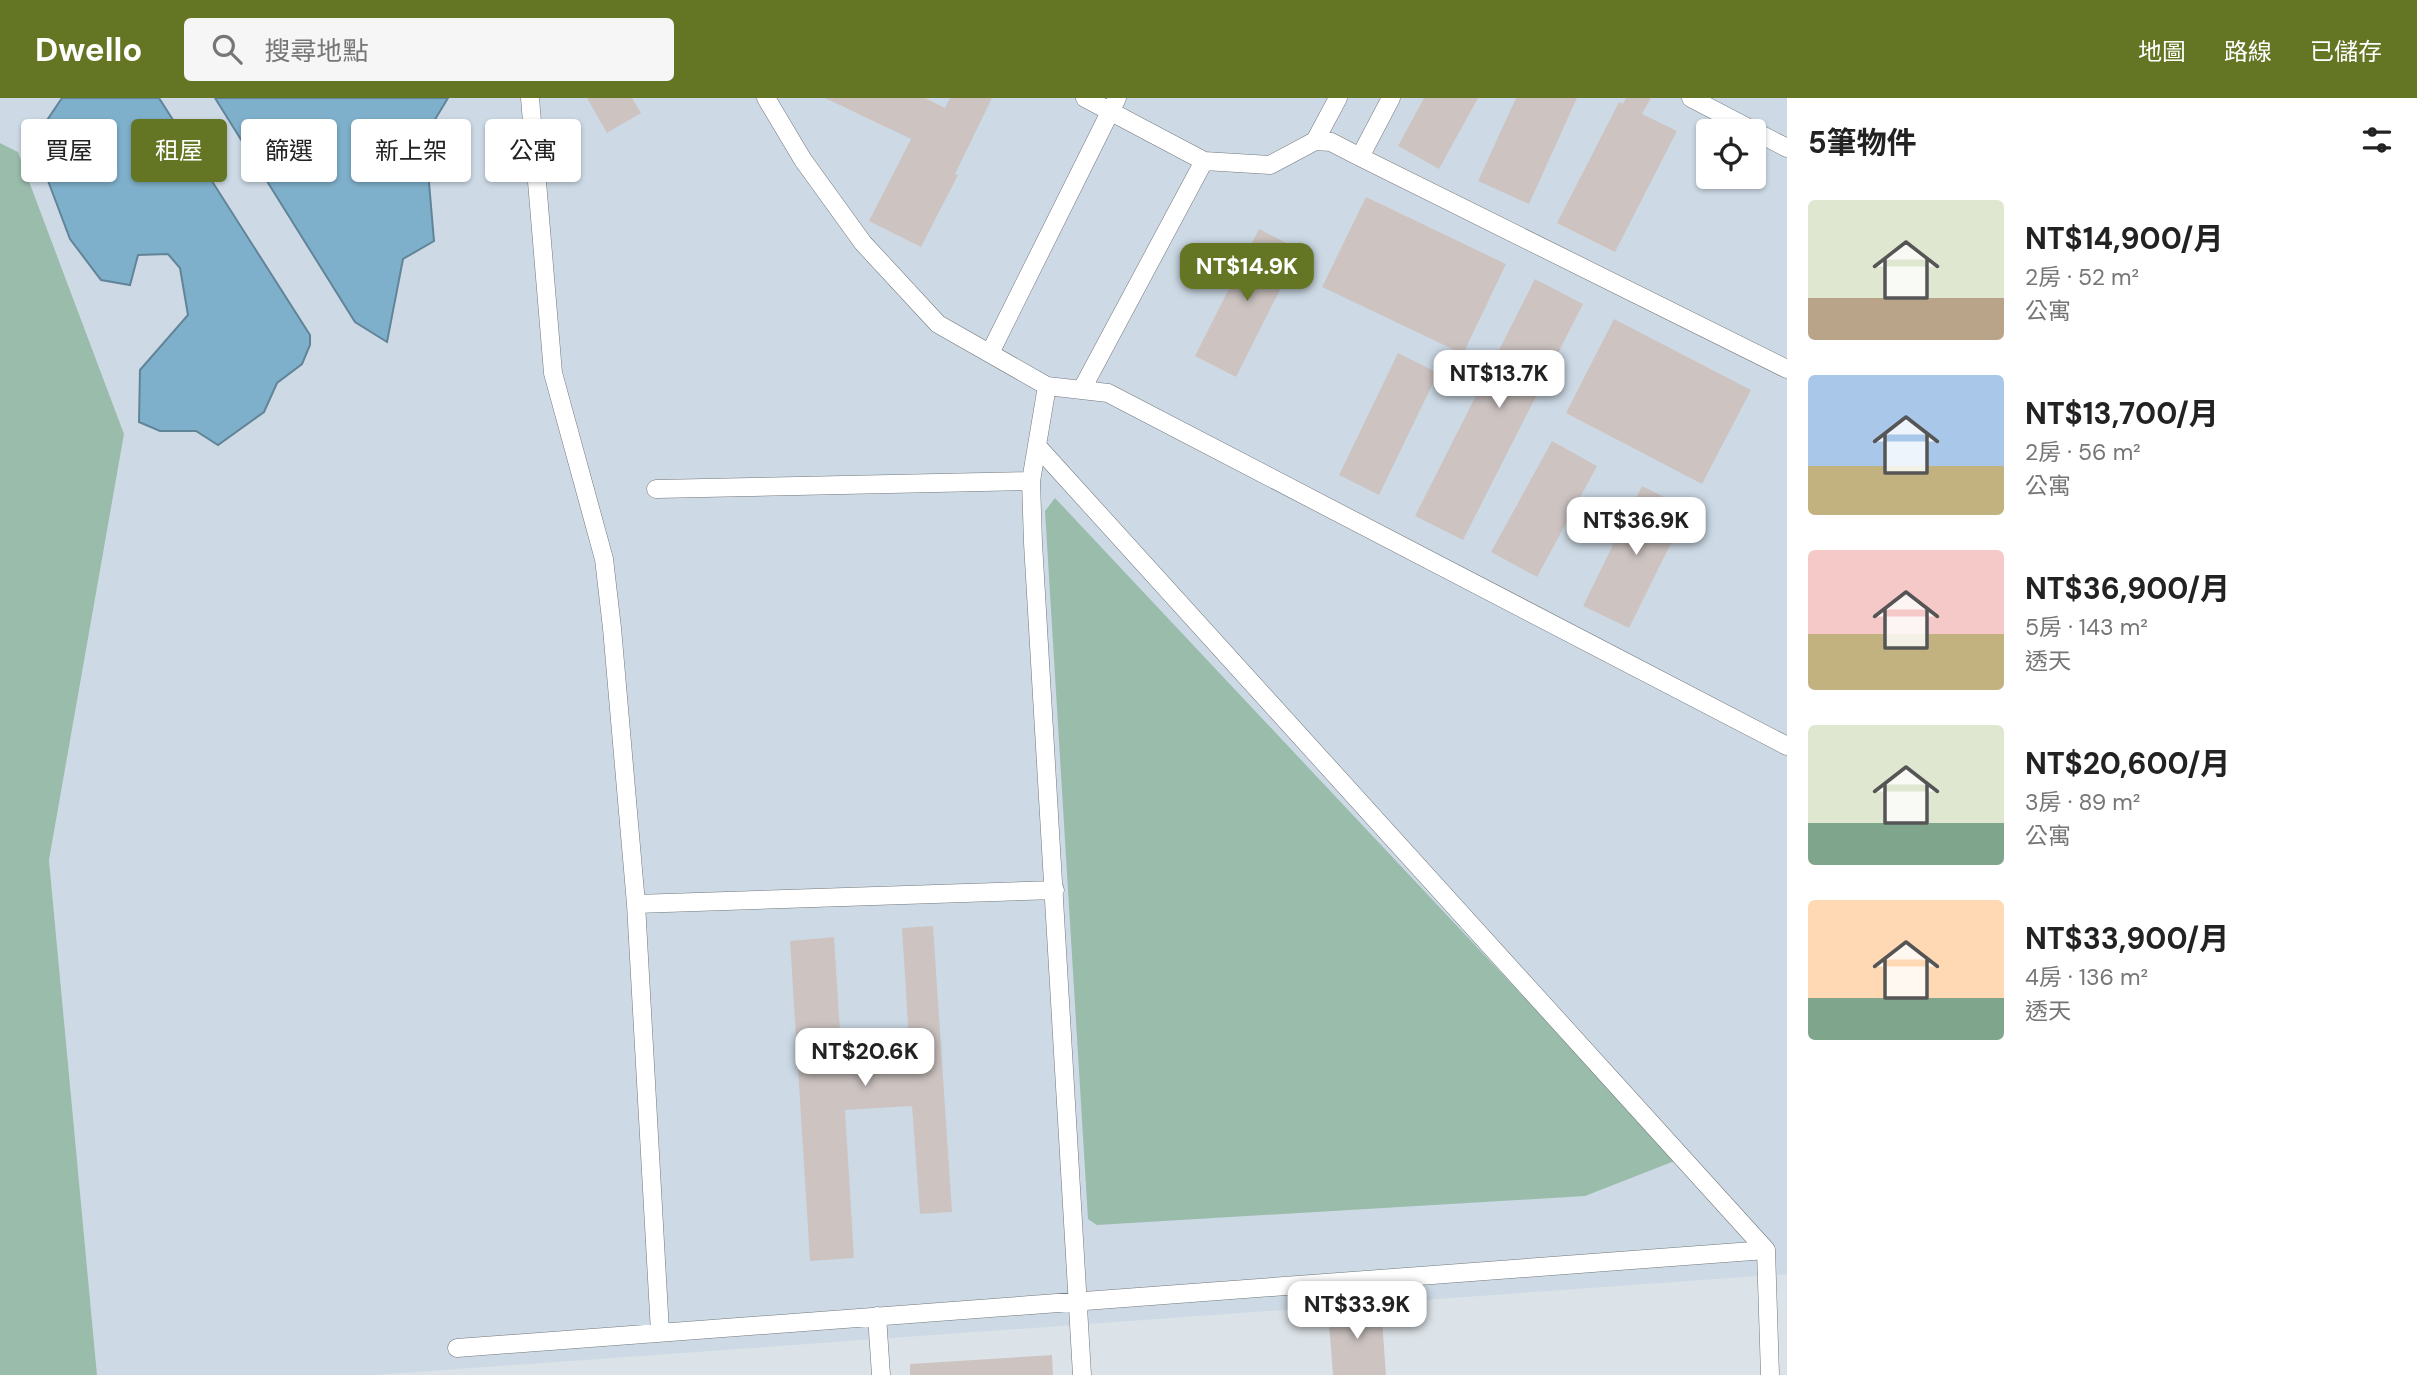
<!DOCTYPE html>
<html lang="zh-TW">
<meta charset="utf-8">
<style>
:root{--surface:#fff;--page:#f6f6f6;--text:#222;--muted:#767676;--accent:#647624}
body{margin:0;font-family:"DM Sans","Noto Sans TC",sans-serif;background:var(--page);color:var(--text);height:100vh;display:flex;flex-direction:column;font-size:26px;white-space:nowrap}
*{box-sizing:border-box;margin:0}
p{font-size:23px;color:var(--muted)}
.icon{flex:none;width:38px;height:38px;fill:none;stroke:currentColor;stroke-width:2;stroke-linecap:round;stroke-linejoin:round}
.map{position:relative;flex:1;overflow:hidden}
.side{display:flex;flex-direction:column;background:var(--surface);width:630px}
.side>*{flex:none}
.top-card{position:absolute;left:21px;top:21px;width:665px;height:63px;display:flex;gap:14px}
.fabs{position:absolute;left:1696px;top:21px;display:grid;gap:14px}
.fabs a{display:grid;place-items:center;width:70px;height:70px;border-radius:7px;background:var(--surface);box-shadow:0 2px 5px #0004;font-size:35px}
.price{position:absolute;translate:-50% -60px;padding:0 16px;border-radius:14px;background:#fff;color:#222;font-size:23px;line-height:46px;filter:drop-shadow(0 2px 4px #0008)}
.price::after{content:'';position:absolute;left:50%;top:42px;width:21px;height:16px;margin-left:-10px;background:inherit;clip-path:polygon(0 0,100% 0,50% 100%)}
.price.active{background:var(--accent);color:#fff}
ul{padding:0;list-style:none}
li{display:flex;align-items:center;gap:21px;height:175px;padding:0 21px}
li span{display:grid;place-items:center;flex:none;width:196px;height:140px;border-radius:7px;color:#555}
li>.icon{margin-inline-start:auto}
span .icon{width:84px;height:84px;fill:#fffc;stroke-width:1}
li b{font-size:30px}
h2{display:flex;justify-content:space-between;align-items:center;height:84px;padding:0 21px;font-size:30px}
.pill{padding:0 24px;border-radius:7px;background:var(--surface);box-shadow:0 2px 5px #0004;font-size:24px;line-height:63px}
.pill.active{background:var(--accent);color:#fff}
header{display:flex;align-items:center;gap:42px;box-sizing:border-box;height:98px;padding:0 35px;background:var(--accent);color:#fff}
header strong{font-size:33px}
nav{display:flex;gap:38px;margin-inline-start:auto;font-size:24px}
.search{width:490px;height:63px;background:var(--page);display:flex;align-items:center;gap:18px;box-sizing:border-box;padding:0 24px;border-radius:7px;color:var(--muted);font-size:26px}
main{display:flex;flex:1;min-height:0}
.map>svg:first-child{display:block}
.built{fill:#cddae5;fill-rule:evenodd}
.green{fill:#99bcab}
.water{fill:#7fb0cb;stroke:#628498;stroke-width:2}
.building{fill:#cdc4c2}
.lines{fill:none;stroke-linecap:round;stroke-linejoin:round}
.minor-casing{stroke:#71777b;stroke-width:19}
.minor{stroke:#fff;stroke-width:18}
</style>
<header>
<strong>Dwello</strong>
<div class="search"><svg class="icon" aria-label="search" viewBox="0 0 24 24"><circle cx="10" cy="10" r="6"/><path d="M15 15l6 6"/></svg>搜尋地點</div>
<nav><a>地圖</a><a>路線</a><a>已儲存</a></nav>
</header>
<main>
<div class="map">
<svg width="1787" height="1277" viewBox="0 0 1787 1277">
<rect width="100%" height="100%" fill="#dce3e8"/>
<path class="built" d="M0,0H1787V1176L375,1277H97L49,762L124,336L18,54L0,45ZM1708,33H1754V79H1708Z"/>
<path class="green" d="M0,45L18,54L124,336L49,762L97,1277H0Z
M1055,400L1677,1062L1585,1098L1097,1127L1088,1121L1045,413Z"/>
<path class="water" d="M62,0H159L310,237V247L302,266L277,285L264,314L218,347L196,333H160L139,324L140,272L188,217L180,170L168,156L138,157L130,187L101,182L70,141L33,43Z
M215,0H448L425,38L434,143L403,161L387,244L355,224Z"/>
<path class="building" d="M587,0H632L641,15L607,35Z
M825,0H925L945,10L950,0H992L955,76L958,77L921,149L869,123L911,41Z
M1424,0H1478L1439,71L1398,48Z
M1516,0H1577L1529,106L1478,83Z
M1626,0H1651L1642,16L1677,33L1615,154L1557,125L1619,4L1623,6Z
M1366,99L1506,166L1463,256L1322,189Z
M1259,131L1300,152L1236,279L1195,258Z
M1535,181L1583,206L1463,442L1415,418Z
M1614,221L1751,292L1702,386L1566,315Z
M1398,255L1438,275L1379,397L1339,377Z
M1552,343L1597,368L1537,479L1491,454Z
M1642,388L1688,411L1629,530L1583,508Z
M933,828L952,1114L920,1116L912,1008L845,1012L854,1160L810,1163L790,843L834,839L842,964L910,959L902,830Z
M1381,1208L1386,1277H1333L1328,1212Z
M1052,1257L1053,1277H910V1266Z"/>
<g class="lines">
<g class="minor-casing">
<path id="minor" d="M530,0L553,275L604,461L612,530L636,806L660,1234
M766,0L803,62L863,145L938,226L1047,288L1108,295L1787,648
M1085,0L1204,63
M1391,0L1360,59L1787,271
M1691,0L1787,50
M1315,43L1331,44L1360,59
M990,255L1117,0
M1047,288L1031,383L1033,445L1082,1277
M1082,291L1204,63L1270,67L1315,43L1338,0
M1038,349L1766,1152L1770,1277
M656,391L1031,383
M636,806L1055,792
M877,1218L881,1277
M457,1250L1766,1152"/>
</g>
<use href="#minor" class="minor"/>
</g>
</svg>
<div class="fabs">
<a><svg class="icon" aria-label="locate" viewBox="0 0 24 24"><circle cx="12" cy="12" r="6"/><path d="M12 2v4M12 18v4M2 12h4M18 12h4"/></svg></a>
</div>
<b class="price active" style="left:1247px;top:205px">NT$14.9K</b>
<b class="price" style="left:1499px;top:312px">NT$13.7K</b>
<b class="price" style="left:1636px;top:459px">NT$36.9K</b>
<b class="price" style="left:865px;top:990px">NT$20.6K</b>
<b class="price" style="left:1357px;top:1243px">NT$33.9K</b>
<div class="top-card">
<a class="pill">買屋</a>
<a class="pill active">租屋</a>
<a class="pill">篩選</a>
<a class="pill">新上架</a>
<a class="pill">公寓</a>
</div>
</div>
<section class="side">
<h2>5筆物件<svg class="icon" aria-label="filters" viewBox="0 0 24 24"><path d="M4 7h16M4 17h16"/><circle cx="9" cy="7" r="2"/><circle cx="15" cy="17" r="2"/></svg></h2>
<ul>
<li><span style="background:linear-gradient(#dfe7d0 70%,#b9a48a 0)"><svg class="icon" aria-label="home" viewBox="0 0 24 24"><path d="M3 11l9-7 9 7M6 9v11h12V9"/></svg></span><div><b>NT$14,900/月</b><p>2房 · 52 m²</p><p>公寓</p></div></li>
<li><span style="background:linear-gradient(#a9c7e8 65%,#c2b280 0)"><svg class="icon" aria-label="home" viewBox="0 0 24 24"><path d="M3 11l9-7 9 7M6 9v11h12V9"/></svg></span><div><b>NT$13,700/月</b><p>2房 · 56 m²</p><p>公寓</p></div></li>
<li><span style="background:linear-gradient(#f6c9c9 60%,#c2b280 0)"><svg class="icon" aria-label="home" viewBox="0 0 24 24"><path d="M3 11l9-7 9 7M6 9v11h12V9"/></svg></span><div><b>NT$36,900/月</b><p>5房 · 143 m²</p><p>透天</p></div></li>
<li><span style="background:linear-gradient(#dfe7d0 70%,#7fa58c 0)"><svg class="icon" aria-label="home" viewBox="0 0 24 24"><path d="M3 11l9-7 9 7M6 9v11h12V9"/></svg></span><div><b>NT$20,600/月</b><p>3房 · 89 m²</p><p>公寓</p></div></li>
<li><span style="background:linear-gradient(#ffd9b3 70%,#7fa58c 0)"><svg class="icon" aria-label="home" viewBox="0 0 24 24"><path d="M3 11l9-7 9 7M6 9v11h12V9"/></svg></span><div><b>NT$33,900/月</b><p>4房 · 136 m²</p><p>透天</p></div></li>
</ul>
</section>
</main>
